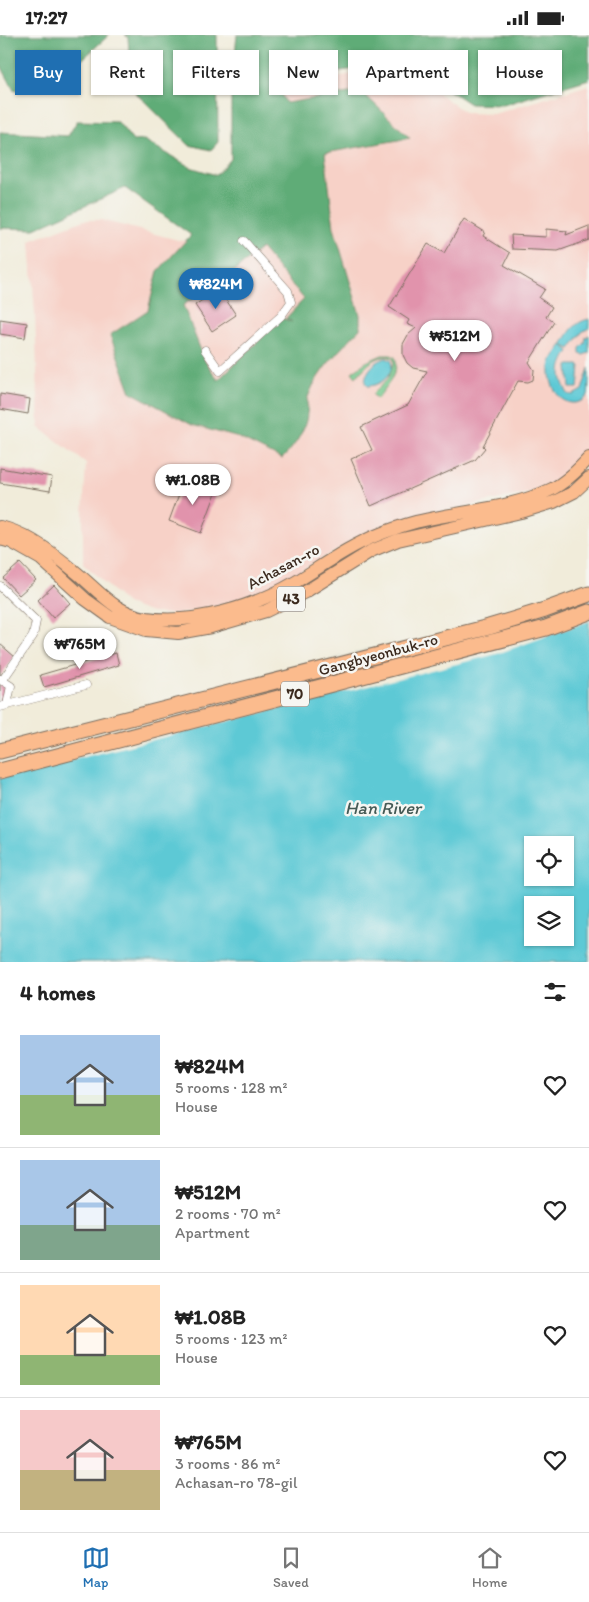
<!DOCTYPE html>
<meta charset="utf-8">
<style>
:root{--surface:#fff;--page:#f2f2f2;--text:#222;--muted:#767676;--line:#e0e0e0;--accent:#1f6fb2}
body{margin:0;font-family:Itim,sans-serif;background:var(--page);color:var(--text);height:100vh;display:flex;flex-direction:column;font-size:19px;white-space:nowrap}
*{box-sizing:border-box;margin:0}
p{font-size:16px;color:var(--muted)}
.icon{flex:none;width:28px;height:28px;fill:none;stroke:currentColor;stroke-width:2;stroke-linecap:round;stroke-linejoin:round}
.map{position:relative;height:927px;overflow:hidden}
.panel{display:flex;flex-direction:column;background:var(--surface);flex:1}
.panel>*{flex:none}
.guide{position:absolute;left:15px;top:15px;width:560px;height:45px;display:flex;gap:10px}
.buttons{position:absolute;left:524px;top:801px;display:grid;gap:10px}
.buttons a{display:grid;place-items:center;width:50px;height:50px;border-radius:0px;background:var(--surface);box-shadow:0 1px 4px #0004;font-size:25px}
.price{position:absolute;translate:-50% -42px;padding:0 11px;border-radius:18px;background:#fff;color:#222;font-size:16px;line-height:32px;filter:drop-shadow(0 1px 2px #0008)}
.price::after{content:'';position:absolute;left:50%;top:30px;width:15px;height:11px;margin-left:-8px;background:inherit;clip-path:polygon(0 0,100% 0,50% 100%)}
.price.current{background:var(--accent);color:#fff}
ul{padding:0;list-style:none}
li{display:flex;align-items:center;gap:15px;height:125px;padding:0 20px}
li+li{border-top:1px solid var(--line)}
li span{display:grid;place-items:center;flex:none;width:140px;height:100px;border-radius:0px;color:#555}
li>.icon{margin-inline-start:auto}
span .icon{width:60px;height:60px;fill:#fffc;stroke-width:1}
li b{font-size:21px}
h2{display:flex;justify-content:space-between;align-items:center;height:60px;padding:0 20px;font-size:21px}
.chip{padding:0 18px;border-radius:0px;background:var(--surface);box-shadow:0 1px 4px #0004;font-size:18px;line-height:45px}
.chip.current{background:var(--accent);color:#fff}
.status{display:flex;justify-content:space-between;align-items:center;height:35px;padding:0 25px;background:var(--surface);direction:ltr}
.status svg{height:14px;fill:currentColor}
.dock{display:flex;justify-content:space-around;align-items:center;height:70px;border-top:1px solid var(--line);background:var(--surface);font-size:14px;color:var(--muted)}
.dock a{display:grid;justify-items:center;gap:2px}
.dock .current{color:var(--accent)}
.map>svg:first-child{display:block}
.built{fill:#f7d1c7}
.green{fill:#73c78b;stroke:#577854}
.forest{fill:#5eac77;stroke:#4c6b4a;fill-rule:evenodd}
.water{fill:#5dc9d5;stroke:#4c7a7a;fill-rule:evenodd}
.pier{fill:#f1ecda}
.building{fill:#e193ac}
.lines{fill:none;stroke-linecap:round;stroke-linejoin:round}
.street-casing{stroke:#7b6e60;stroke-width:9}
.primary-casing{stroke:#7b6e60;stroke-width:14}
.highway-casing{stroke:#7b6e60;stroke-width:17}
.street{stroke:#fff;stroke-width:8}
.primary{stroke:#fbbb8d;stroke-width:12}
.highway{stroke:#fbbb8d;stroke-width:15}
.labels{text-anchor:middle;stroke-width:5;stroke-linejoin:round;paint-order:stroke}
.shield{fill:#f6f6f2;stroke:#73675e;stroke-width:1}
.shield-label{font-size:15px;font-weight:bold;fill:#3b2a1e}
.street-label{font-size:16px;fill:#3b2a1e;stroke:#f6f6f2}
.water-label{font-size:18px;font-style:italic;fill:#455a55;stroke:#f6f6f2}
</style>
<div class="status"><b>17:27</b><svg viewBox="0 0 49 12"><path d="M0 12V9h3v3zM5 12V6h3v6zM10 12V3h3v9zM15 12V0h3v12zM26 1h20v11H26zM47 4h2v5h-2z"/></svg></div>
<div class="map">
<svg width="589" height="927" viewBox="0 0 589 927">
<rect width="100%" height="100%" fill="#f6f6f2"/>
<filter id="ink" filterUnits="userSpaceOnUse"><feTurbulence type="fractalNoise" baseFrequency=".02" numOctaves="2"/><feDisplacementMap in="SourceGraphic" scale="10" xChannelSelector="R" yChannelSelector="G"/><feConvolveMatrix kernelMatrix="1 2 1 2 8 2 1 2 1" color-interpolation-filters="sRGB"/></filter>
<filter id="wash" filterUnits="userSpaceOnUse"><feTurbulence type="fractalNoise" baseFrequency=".0096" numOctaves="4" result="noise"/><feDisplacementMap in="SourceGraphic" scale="20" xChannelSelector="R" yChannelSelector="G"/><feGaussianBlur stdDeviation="1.12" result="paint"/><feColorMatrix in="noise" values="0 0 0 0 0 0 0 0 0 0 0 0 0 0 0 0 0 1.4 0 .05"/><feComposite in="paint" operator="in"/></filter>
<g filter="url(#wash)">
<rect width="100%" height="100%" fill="#f1ecda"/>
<path class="built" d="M395,32L425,49L466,78L494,79L589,50V415L565,440L538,456L410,483L344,511L276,551L213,573L177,579L152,578L127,569L83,528V479L86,428L39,392L35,279L30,206L84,185H101L178,205L244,206L262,70L282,51Z"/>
<path class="green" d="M382,320H391L395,322C401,335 385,354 377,364L372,359L387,345L394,328L393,323C378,317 365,332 356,342L352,337L366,327Z"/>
<path class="forest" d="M0,0H109L73,33L55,53L14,55L0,29Z
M125,0H217L218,107L211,115L189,110L132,54L128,3Z
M237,0H589V44L503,70L470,69L436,47L401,28L325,38L275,47L286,68L361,56L410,103L325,118L334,193L360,280V294C340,315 318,335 308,362C306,368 308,375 307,381C304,398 294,412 282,424L239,403L192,390L131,357L110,300L148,275L158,236L191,200L125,153L34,194L0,193V97L68,101L77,86L118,87L133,106L144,105L190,132L216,140L231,124V57ZM261,213L304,264L286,283L292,287L282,283L218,345L205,326L183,270L230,240Z"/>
<path class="water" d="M589,284V293L582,297L570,314L562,310C569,298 574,287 589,284Z
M589,300V318L583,320L580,319V313L585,308L586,302Z
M562,310L569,316C559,333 558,340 568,359L573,360L582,355L589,333C589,340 589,354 588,360C587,363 582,366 579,367C558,374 546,344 551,327C553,321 558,316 562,310Z
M386,323L391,325C395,338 381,351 368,351L365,348C366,335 374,327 386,323Z
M570,330H578L580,331L578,353H570L568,331Z
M589,547V927H0V716L515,574ZM532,810H565V842H532ZM532,870H565V902H532Z"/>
<path class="pier" d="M589,545V586L497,619L0,743V713L376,612L443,591L514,572Z"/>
<g id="blocks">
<path class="building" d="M464,184L485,197L483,201L510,218L504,230L545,254L539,263L552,272L546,282L554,287L529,327L534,335L533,345L528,347L518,346L483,411L485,413L475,425L371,471L351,424L372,415L361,392L408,370L427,336L413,333L407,328L403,320V309L408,300L416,293L407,289L409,285L389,272L428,209L444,218Z
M589,191V205L558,216L512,214L511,200L546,202V194L567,196L566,200Z
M219,254L236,280L212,296L195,270Z
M0,284L27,288L25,303L0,299Z
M0,359L30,364L28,379L0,374Z
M0,433L52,442L50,456L0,448Z
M185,443L217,455L201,498L169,486Z
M20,528L36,545L19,560L3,543Z
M54,550L70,568L53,583L38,565Z
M0,609L15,622L1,640L0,639Z
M116,618L119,630L44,652L40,640Z
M0,647L8,652L3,669H0Z"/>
</g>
</g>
<g filter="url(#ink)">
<use href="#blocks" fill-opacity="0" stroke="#7b6e60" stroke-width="1"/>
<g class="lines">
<g class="street-casing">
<path id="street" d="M205,315L220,336L281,281L291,267L288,256L244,206
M0,551L36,586L33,601L2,646
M0,644L11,651L7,670
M0,672L86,650"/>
</g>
<g class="primary-casing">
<path id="primary" d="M0,492C26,497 57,521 77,538C100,557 115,578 146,583C194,590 253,572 294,548C322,531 349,511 380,499C390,495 401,491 412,488C458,476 508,475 552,454C566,447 578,435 589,423
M0,504L11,507L41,524L85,564L110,582L146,595L178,598L211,592L266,576L305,557L371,516L398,505L521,477L554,467L574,457L589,443"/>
</g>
<g class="highway-casing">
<path id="highway" d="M0,716L489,592L545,575L589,559
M0,736L546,593L589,577"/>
</g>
<use href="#street" class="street"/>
<use href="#primary" class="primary"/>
<use href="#highway" class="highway"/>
</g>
</g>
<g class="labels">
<g class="shield">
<rect x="277" y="551.5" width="28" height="25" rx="4"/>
<rect x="281" y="646.5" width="28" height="25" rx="4"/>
</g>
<g class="shield-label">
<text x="291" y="569">43</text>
<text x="295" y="664">70</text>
</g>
<g class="street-label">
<text transform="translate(283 531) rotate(-28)" y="6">Achasan-ro</text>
<text transform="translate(378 619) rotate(-15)" y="6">Gangbyeonbuk-ro</text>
</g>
<g class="water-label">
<text x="383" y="779">Han River</text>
</g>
</g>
</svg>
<div class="buttons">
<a><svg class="icon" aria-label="locate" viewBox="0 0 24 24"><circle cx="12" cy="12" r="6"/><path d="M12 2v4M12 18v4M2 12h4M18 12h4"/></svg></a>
<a><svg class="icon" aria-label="layers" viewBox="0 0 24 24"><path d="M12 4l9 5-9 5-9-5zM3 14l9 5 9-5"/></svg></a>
</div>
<b class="price current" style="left:216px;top:275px">₩824M</b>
<b class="price" style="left:455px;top:327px">₩512M</b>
<b class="price" style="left:193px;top:471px">₩1.08B</b>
<b class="price" style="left:80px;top:635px">₩765M</b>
<div class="guide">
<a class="chip current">Buy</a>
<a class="chip">Rent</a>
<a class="chip">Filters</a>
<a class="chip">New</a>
<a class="chip">Apartment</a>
<a class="chip">House</a>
</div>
</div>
<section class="panel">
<h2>4 homes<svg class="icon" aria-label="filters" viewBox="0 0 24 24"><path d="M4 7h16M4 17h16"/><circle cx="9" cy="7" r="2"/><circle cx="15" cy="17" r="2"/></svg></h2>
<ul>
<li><span style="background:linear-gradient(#a9c7e8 60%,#8fb573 0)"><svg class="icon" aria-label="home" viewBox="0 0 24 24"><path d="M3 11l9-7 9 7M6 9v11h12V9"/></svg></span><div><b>₩824M</b><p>5 rooms · 128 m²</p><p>House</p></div><svg class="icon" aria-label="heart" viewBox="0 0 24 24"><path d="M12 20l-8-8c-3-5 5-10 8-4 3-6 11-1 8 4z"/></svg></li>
<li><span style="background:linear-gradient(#a9c7e8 65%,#7fa58c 0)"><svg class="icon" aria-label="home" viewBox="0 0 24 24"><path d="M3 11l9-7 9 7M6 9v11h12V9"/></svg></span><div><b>₩512M</b><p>2 rooms · 70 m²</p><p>Apartment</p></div><svg class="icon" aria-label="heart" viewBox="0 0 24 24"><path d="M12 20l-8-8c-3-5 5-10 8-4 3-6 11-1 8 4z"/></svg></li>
<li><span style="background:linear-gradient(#ffd9b3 70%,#8fb573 0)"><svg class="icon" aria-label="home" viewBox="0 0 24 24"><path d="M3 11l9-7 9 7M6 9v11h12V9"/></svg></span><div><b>₩1.08B</b><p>5 rooms · 123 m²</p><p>House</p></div><svg class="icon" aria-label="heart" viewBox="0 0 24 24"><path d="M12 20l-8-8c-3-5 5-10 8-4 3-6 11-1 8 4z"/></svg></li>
<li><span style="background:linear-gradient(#f6c9c9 60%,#c2b280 0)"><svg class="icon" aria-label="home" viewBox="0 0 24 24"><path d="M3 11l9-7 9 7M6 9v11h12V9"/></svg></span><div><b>₩765M</b><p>3 rooms · 86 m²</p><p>Achasan-ro 78-gil</p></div><svg class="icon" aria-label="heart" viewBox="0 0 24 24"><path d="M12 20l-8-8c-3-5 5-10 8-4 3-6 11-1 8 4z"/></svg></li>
</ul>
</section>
<nav class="dock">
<a class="current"><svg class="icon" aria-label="map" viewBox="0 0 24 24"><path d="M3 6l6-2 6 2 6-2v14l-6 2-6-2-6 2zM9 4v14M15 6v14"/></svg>Map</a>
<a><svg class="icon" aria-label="saved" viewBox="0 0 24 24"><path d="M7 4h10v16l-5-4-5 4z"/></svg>Saved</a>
<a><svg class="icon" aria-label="home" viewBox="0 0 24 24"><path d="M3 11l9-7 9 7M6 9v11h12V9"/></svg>Home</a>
</nav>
